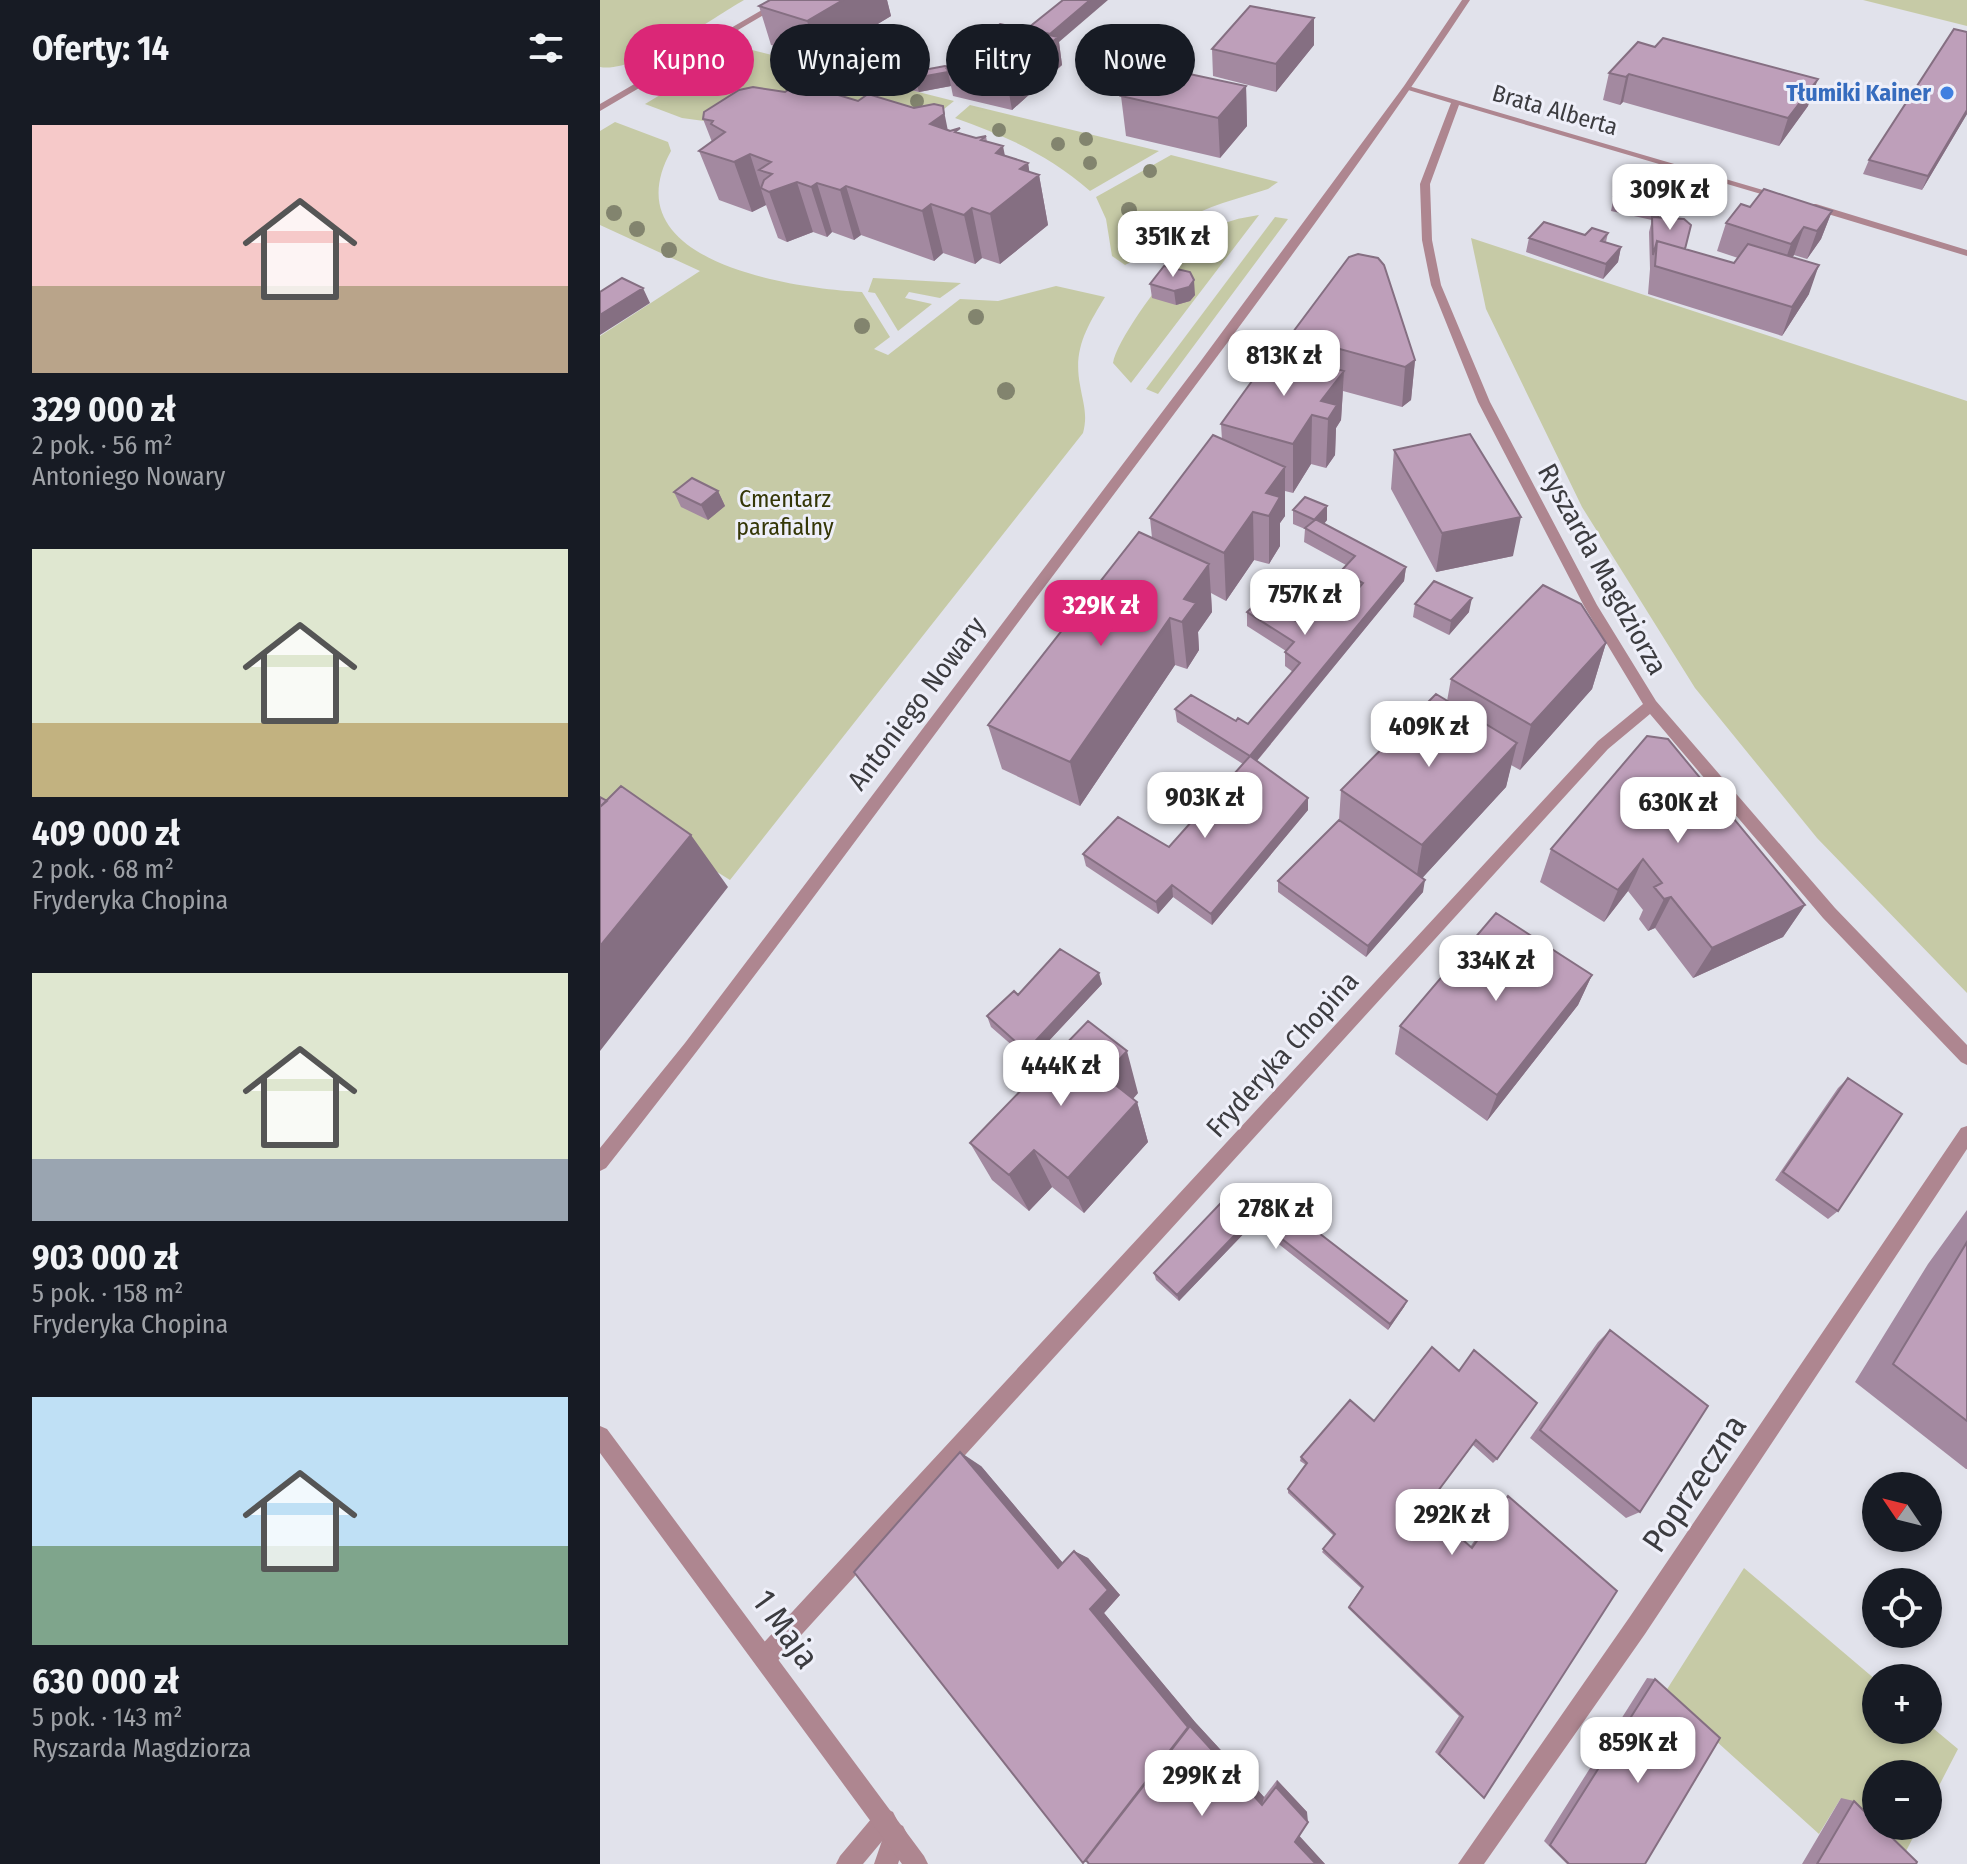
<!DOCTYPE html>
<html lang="pl">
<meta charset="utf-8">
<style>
:root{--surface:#171b24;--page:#242831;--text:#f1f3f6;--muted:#9ea1a6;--accent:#db2777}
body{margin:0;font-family:"Fira Sans Condensed",sans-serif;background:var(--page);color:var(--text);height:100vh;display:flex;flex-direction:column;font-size:30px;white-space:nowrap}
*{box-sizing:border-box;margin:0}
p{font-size:26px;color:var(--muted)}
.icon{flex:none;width:44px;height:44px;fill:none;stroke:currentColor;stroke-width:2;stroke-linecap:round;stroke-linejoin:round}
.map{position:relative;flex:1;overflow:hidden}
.sheet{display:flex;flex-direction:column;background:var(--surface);width:600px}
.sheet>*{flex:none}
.hud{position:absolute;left:24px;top:24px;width:760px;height:72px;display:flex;gap:16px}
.needle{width:52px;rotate:305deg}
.controls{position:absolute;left:1262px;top:1472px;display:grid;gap:16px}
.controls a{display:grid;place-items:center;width:80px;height:80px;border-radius:50%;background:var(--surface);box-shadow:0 4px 12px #0003;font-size:40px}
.price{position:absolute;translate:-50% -68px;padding:0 18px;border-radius:16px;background:#fff;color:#222;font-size:26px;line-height:52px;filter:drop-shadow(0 2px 4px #0008)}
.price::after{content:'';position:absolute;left:50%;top:48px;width:24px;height:18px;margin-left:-12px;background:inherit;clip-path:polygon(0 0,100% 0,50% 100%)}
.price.active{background:var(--accent);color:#fff}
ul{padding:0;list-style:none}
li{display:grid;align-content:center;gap:16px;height:424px;padding:0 32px}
li span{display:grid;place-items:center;height:248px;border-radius:0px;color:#555}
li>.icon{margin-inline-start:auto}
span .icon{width:144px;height:144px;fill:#fffc;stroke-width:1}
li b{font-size:34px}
h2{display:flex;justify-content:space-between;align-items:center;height:96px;padding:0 32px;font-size:34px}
.chip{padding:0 28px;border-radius:36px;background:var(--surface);box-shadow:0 4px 12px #0003;font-size:28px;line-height:72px}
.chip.active{background:var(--accent);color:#fff}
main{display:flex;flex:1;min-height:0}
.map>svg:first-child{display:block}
.green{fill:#c6caa6}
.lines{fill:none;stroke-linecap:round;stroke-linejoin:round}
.service{fill:#ae8690;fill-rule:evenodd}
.minor{fill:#ae8690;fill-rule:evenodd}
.tertiary{fill:#ae8690;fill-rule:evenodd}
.tree{fill:#82846e}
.wall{fill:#a389a0}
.shaded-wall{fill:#856f82}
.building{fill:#be9fba;stroke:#856f82;stroke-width:2}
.shop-dot{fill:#3f7fe0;stroke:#eeeff9;stroke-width:3}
.labels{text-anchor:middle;stroke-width:6;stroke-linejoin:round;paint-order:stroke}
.far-shop-label{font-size:24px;font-weight:bold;fill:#366cbe;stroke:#eeeff9;text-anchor:end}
.far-street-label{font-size:24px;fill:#3c3c40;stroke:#eeeff9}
.far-park-label{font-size:24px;fill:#353707;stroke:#eeeff9}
.street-label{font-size:28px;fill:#3c3c40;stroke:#eeeff9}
.near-street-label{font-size:34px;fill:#3c3c40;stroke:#eeeff9}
</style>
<main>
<section class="sheet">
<h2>Oferty: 14<svg class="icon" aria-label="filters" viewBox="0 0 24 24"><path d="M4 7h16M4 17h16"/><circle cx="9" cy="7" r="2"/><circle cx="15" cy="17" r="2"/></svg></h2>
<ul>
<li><span style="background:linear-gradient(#f6c9c9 65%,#b9a48a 0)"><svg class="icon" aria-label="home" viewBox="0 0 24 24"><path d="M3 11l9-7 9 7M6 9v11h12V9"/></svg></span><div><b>329 000 zł</b><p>2 pok. · 56 m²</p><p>Antoniego Nowary</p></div></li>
<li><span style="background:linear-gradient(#dfe7d0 70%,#c2b280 0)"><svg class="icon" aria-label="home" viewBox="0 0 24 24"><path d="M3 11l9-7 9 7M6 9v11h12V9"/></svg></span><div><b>409 000 zł</b><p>2 pok. · 68 m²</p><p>Fryderyka Chopina</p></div></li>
<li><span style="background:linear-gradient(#dfe7d0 75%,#9aa5b1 0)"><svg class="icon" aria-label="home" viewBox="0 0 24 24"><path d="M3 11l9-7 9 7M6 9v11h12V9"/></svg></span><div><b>903 000 zł</b><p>5 pok. · 158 m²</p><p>Fryderyka Chopina</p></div></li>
<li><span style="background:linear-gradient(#bfe0f5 60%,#7fa58c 0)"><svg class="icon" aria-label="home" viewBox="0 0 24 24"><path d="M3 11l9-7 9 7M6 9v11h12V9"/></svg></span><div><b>630 000 zł</b><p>5 pok. · 143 m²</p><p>Ryszarda Magdziorza</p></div></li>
</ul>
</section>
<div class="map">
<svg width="1367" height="1864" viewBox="0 0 1367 1864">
<rect width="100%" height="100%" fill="#e1e2eb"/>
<path class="green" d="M0,0H144C113,18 34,74 0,67Z
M1263,0H1367V26Z
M140,47L354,101L339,113L246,99L104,121L82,118L45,104Z
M370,105L559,151L490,191C449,155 406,136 355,118Z
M15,122L68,142L71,151C10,261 189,288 262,292L290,337L274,349L288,355L360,299L398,301L456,286L505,297C487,327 473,349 480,385C483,403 488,415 483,433L130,880L0,799V336L100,271L0,225V131Z
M571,155L678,182L668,189C638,199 607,205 580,223C560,237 548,255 525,265L512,256L506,219L496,197Z
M659,215L531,383L513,363C517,336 583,250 607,233C623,221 640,218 659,215Z
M675,217L688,219L558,394L546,389Z
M871,238L1367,401V993L1217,838L1095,688L982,507L886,309Z
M273,278L361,283L340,298L309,292L305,298L332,304L298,331L275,293L268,292Z
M1144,1568L1276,1680V1730H1328V1724L1358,1749L1328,1807V1774H1276V1826H1319L1303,1857L1241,1798L1219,1834L1064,1694Z"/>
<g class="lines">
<path class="service" d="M1367,1126V1149L1045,1634L884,1864H858L1029,1618L1361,1128Z
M295,1822L303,1826L307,1834L298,1864H274L287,1826Z"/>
<path class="minor" d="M179,0H189L0,111V104Z
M805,85L1187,197L1178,199L859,105L830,184L832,240L841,285L890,402L997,605L1056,701L1235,908L1367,1045V1065L1361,1062L1223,918L1050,714L1008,749L173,1666L165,1669L157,1666L154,1658L157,1650L998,741L1043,704L984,606L878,402L831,285L822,240L820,184L851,103L805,89Z
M1208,204H1216L1367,250V256L1208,208Z
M285,1808L293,1812L297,1820L293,1828L263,1864H236L240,1856L277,1812Z"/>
<path class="tertiary" d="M862,0H870C740,197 596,384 455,573C306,772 160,973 6,1168L0,1171V1148L85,1043L600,362L804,86Z
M0,1426L7,1429L324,1856L328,1864H302L0,1453Z"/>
</g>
<g class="tree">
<circle cx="317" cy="101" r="7"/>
<circle cx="399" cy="130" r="7"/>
<circle cx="486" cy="139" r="7"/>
<circle cx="458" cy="144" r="7"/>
<circle cx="490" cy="163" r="7"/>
<circle cx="550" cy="171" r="7"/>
<circle cx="529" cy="210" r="8"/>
<circle cx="14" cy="213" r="8"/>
<circle cx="37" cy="229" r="8"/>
<circle cx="536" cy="246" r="8"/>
<circle cx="69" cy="250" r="8"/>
<circle cx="376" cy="317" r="8"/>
<circle cx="262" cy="326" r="8"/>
<circle cx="406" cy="391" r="9"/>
</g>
<path class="wall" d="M170,0H287L291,16L218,60L171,45L159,6Z
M463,0L459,42L462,65L412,110L353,96L351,86L319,92L249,75L245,61L329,69L349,67L429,31L428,28Z
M1367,32V114L1322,190L1263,174L1269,160Z
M1038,42L1208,106L1179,146L1023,102L1020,105L1003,100L1009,73Z
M714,45L676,92L613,76L612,49Z
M646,86L647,126L620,158L526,136L521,96Z
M225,91L376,138L386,136L387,142L405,156L428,163L429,172L439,175L448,225L400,264L382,258L375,264L343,253L334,261L261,235L254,240L232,232L227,237L213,232L187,242L178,238L166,205L152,212L119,200L99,151L112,142L103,119L185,92Z
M1071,188L1067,202L1058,217L1085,249L1134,263L1138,258L1117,251L1126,223L1150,207L1232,211L1221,239L1207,259L1194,255L1192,257L1209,294L1182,336L1048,294L1050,269L1049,232L1052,220L1011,211L1014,196Z
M1008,233L1006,242L1021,247L1018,262L1003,279L926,252L929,238Z
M550,284L595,295L590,301L576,305L552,298Z
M693,332L815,360L811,400L802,407L743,391L741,420L736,428L735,455L726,468L711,464L693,493L685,491V516L680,523V546L669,564L654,560L626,601L611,593L612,612L598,632L599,650L587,669L575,665L480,806L402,769L388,725L552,538L550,518L622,440L621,424L693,357Z
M794,450L913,556L836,572L791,489Z
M118,491L125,506L108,520L81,507L74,492Z
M727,506V520L724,524L806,567L804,581L657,761L708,798V810L612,925L573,897L558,914L486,866L483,854L569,847L643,764L577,722L575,709L648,724L693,672L685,666V652L686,651L647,626V612L705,626L747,602L755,593L740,585L741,571L746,565L704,542L705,529L693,524V510Z
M815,604L869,612L849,635L813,617Z
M1006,643L992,689L920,770L911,765L906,787L822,878L823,892L766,957L678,892V881L739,820L741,790L847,701L851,679Z
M1047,736L1205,905L1183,937L1093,978L1055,928L1048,931L1039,919L1043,910L1028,891L1004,922L940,882L951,849Z
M992,975L978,1005L887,1121L795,1054L800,1026Z
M502,984L430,1061L391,1027L387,1016L418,995Z
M1248,1078L1238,1211L1228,1219L1175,1180L1238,1088Z
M538,1093L533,1099L537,1102L548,1142L484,1213L452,1187L429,1211L392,1180L370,1143Z
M659,1203L807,1301L804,1307L788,1330L653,1224L579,1301L556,1280L554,1273Z
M1367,1210V1469H1366L1255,1382L1328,1264Z
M1010,1330L1040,1512L1026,1518L930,1438L998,1342Z
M832,1347L897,1459L893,1463L873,1445L826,1507L870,1547L904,1499L908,1496L884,1798L835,1752L859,1716L748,1608L761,1588L722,1552L734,1536L688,1493V1489L706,1465L700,1461L701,1457L774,1421Z
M381,1466L463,1563L474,1551L488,1558L520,1595L504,1613L595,1722L664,1797L677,1780L707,1812L699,1836L725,1864H489Z
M1047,1678L1055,1679L1045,1864H967L944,1841Z
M1241,1798L1254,1801L1316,1864H1202Z"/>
<path class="shaded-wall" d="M243,0H287L291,16L218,60L207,21Z
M490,0H508L459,42L462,65L412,110L407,82L451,43L450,34Z
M714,18V45L676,92V64Z
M348,72L351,86L319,92L315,78Z
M1029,74L1023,102L1020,105L1026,77Z
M1218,79L1208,106L1179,146L1188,118Z
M646,86L647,126L620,158L618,118Z
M343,106L353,156L330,124Z
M1367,110V114L1322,190L1328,176Z
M403,146L413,196L420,169L428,163L431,182L439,175L448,225L400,264L390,214L396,153Z
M150,154L166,205L152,212L134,162Z
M197,182L213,232L187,242L169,192Z
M217,183L232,232L227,237L211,187Z
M246,186L261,235L254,240L240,190Z
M1071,188L1067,202L1056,222L1060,207Z
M331,204L343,253L334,261L322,211Z
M372,208L382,258L375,264L364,215Z
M1232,211L1221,239L1207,259L1217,231Z
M1204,227L1194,255L1181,272L1191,244Z
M1021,247L1018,262L1003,279L1006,264Z
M1219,265L1209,294L1182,336L1192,307Z
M594,280L595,295L590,301L576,305L574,291Z
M43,288L50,303L0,335V315Z
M815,360L811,400L802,407L805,367Z
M744,371L741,420L736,428L735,455L726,468L728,419L721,401Z
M712,415L711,464L693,493V444Z
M685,467V516L680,523V546L669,564V516L666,493Z
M118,491L125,506L108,520L101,505Z
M727,506V520L715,534V519Z
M653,512L654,560L626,601L624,553Z
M921,517L913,556L836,572L842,533Z
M609,564L612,612L598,632L599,650L587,669L582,622L584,599Z
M806,567L804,581L650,769V756Z
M872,598L869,612L849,635L851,621Z
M570,618L575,665L480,806L470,762Z
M1006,643L992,689L920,770L931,725Z
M917,743L906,787L815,886L822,845Z
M708,798V810L612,925L611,914Z
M91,835L128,887L0,1051V946Z
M1043,859L1028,891L1004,922L1018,890Z
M825,880L823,892L766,957L768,946Z
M572,885L573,897L558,914L556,902Z
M1071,897L1055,928L1048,931L1064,899Z
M1205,905L1183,937L1093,978L1112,948Z
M499,973L502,984L430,1061L426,1051Z
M992,975L978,1005L887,1121L897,1095Z
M527,1051L538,1093L516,1117L504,1076Z
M537,1102L548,1142L484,1213L468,1178Z
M434,1150L452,1187L429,1211L409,1175Z
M653,1216V1224L579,1301L577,1295Z
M807,1301L804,1307L788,1330L790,1324Z
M360,1452L381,1466L473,1575L458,1568Z
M474,1551L488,1558L520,1595L504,1613L595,1722L664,1797L662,1805L498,1849L490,1609Z
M677,1780L707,1812L708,1822L676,1787Z
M695,1831L725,1864H716L695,1842Z"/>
<path class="building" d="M170,0H243L207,21L159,6Z
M463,0H490L450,34L428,28Z
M650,6L714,18L676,64L612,49Z
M400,24L458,37L407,82L347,68Z
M1354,29L1367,32V110L1328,176L1269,160Z
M1063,38L1218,79L1188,118L1029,74L1026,77L1009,73L1038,42L1055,47Z
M258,52L329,69L345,66L349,67L347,68L348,72L315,78L245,61Z
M552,66L646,86L618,118L521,96Z
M197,84L218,85L225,91L258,101L268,94L314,108L334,104L343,106L344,114L330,124L350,131L360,128L355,132L376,138L386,136L381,140L403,146L396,153L428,163L420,169L439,175L390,214L372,208L364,215L331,204L322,211L246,186L240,190L217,183L211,187L197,182L169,192L161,188L164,180L172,174L159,170L171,162L150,154L134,162L99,151L125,132L111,124L113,121L103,119L104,112L139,90L153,87L185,92Z
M1025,177L1071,188L1060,207L1014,196Z
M1164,189L1232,211L1217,231L1204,227L1191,244L1126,223L1141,204L1150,207Z
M1052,217L1084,219L1091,225L1085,249L1057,241L1053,255Z
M944,222L985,235L992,228L1008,233L1001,241L1021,247L1006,264L929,238Z
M1057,241L1134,263L1148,244L1219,265L1192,307L1055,266Z
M758,254L778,258L784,265L815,360L805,367L696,337L693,332L749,257Z
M564,266L590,272L594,280L589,287L574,291L550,284Z
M22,278L43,288L0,315V292Z
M673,352L744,371L721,401L737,405L728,419L712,415L693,444L621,424Z
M870,434L921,517L842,533L794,450Z
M613,435L685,467L666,493L680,497L669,516L653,512L624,553L550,518Z
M92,478L118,491L101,505L74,492Z
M705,497L727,506L715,519L806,567L650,756L575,709L591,695L636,721L638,718L648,724L700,663L685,652L694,642L647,612L659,601L705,626L735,595L747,602L763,583L741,571L755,556L705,528L715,520L693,510Z
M539,532L609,564L584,599L596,603L582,622L570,618L470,762L388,725Z
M834,581L872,598L851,621L815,604Z
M943,585L981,604L1006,643L931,725L851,679Z
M836,694L917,743L822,845L741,790Z
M1047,736L1068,739L1205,905L1112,948L1071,897L1064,899L1054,887L1062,883L1043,859L1018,890L951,849Z
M650,756L708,798L611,914L572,885L556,902L483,854L518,817L569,847Z
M21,786L91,835L0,946V807Z
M0,797L7,801L0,807Z
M739,820L825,880L768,946L678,881Z
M896,913L992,975L897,1095L800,1026Z
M460,949L499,973L426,1051L387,1016L414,991L418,995Z
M488,1021L527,1051L504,1076L537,1102L468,1178L434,1150L409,1175L370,1143Z
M1248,1078L1302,1114L1238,1211L1183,1172Z
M637,1186L659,1203L667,1193L807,1301L790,1324L653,1216L577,1295L554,1273Z
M1367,1242V1421L1293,1364Z
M1010,1330L1108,1406L1040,1512L940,1430Z
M832,1347L859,1371L874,1350L937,1403L897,1459L876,1440L826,1507L872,1548L908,1496L1017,1591L884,1798L839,1754L863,1717L749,1607L763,1587L723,1549L735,1534L688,1489L707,1463L701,1457L750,1400L774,1421Z
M360,1452L458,1568L474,1551L508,1590L490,1609L588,1727L483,1863L254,1572Z
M1055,1679L1120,1738L1045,1864H969L950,1845Z
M590,1726L662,1805L676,1787L708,1822L695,1842L716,1864H489L486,1860Z
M1254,1801L1276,1823V1826H1280L1317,1862L1316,1864H1217Z"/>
<circle class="shop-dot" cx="1347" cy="93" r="8"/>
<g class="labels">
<g class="far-shop-label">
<text x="1331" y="101">Tłumiki Kainer</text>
</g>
<g class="far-street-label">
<text transform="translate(955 110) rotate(16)" y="8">Brata Alberta</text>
</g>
<g class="far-park-label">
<text x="185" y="507">Cmentarz<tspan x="185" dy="28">parafialny</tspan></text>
</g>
<g class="street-label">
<text transform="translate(1003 569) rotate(61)" y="10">Ryszarda Magdziorza</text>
<text transform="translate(316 703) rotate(-53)" y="10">Antoniego Nowary</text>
<text transform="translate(682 1054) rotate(-48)" y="10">Fryderyka Chopina</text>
</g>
<g class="near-street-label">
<text transform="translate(1094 1483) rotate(-56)" y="12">Poprzeczna</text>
<text transform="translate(186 1629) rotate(54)" y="12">1 Maja</text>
</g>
</g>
</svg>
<div class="controls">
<a><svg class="needle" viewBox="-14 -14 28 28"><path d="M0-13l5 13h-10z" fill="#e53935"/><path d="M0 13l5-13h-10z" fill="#9ea1a6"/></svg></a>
<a><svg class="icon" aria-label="locate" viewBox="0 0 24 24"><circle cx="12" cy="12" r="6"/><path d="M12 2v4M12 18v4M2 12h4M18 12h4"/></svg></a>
<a>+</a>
<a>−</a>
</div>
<b class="price" style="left:1070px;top:232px">309K zł</b>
<b class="price" style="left:573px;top:279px">351K zł</b>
<b class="price" style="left:684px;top:398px">813K zł</b>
<b class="price" style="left:705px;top:637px">757K zł</b>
<b class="price active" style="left:501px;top:648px">329K zł</b>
<b class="price" style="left:829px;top:769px">409K zł</b>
<b class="price" style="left:605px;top:840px">903K zł</b>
<b class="price" style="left:1078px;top:845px">630K zł</b>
<b class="price" style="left:896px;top:1003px">334K zł</b>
<b class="price" style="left:461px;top:1108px">444K zł</b>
<b class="price" style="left:676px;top:1251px">278K zł</b>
<b class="price" style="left:852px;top:1557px">292K zł</b>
<b class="price" style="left:1038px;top:1785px">859K zł</b>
<b class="price" style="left:602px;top:1818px">299K zł</b>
<div class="hud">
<a class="chip active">Kupno</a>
<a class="chip">Wynajem</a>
<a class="chip">Filtry</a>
<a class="chip">Nowe</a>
</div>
</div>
</main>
